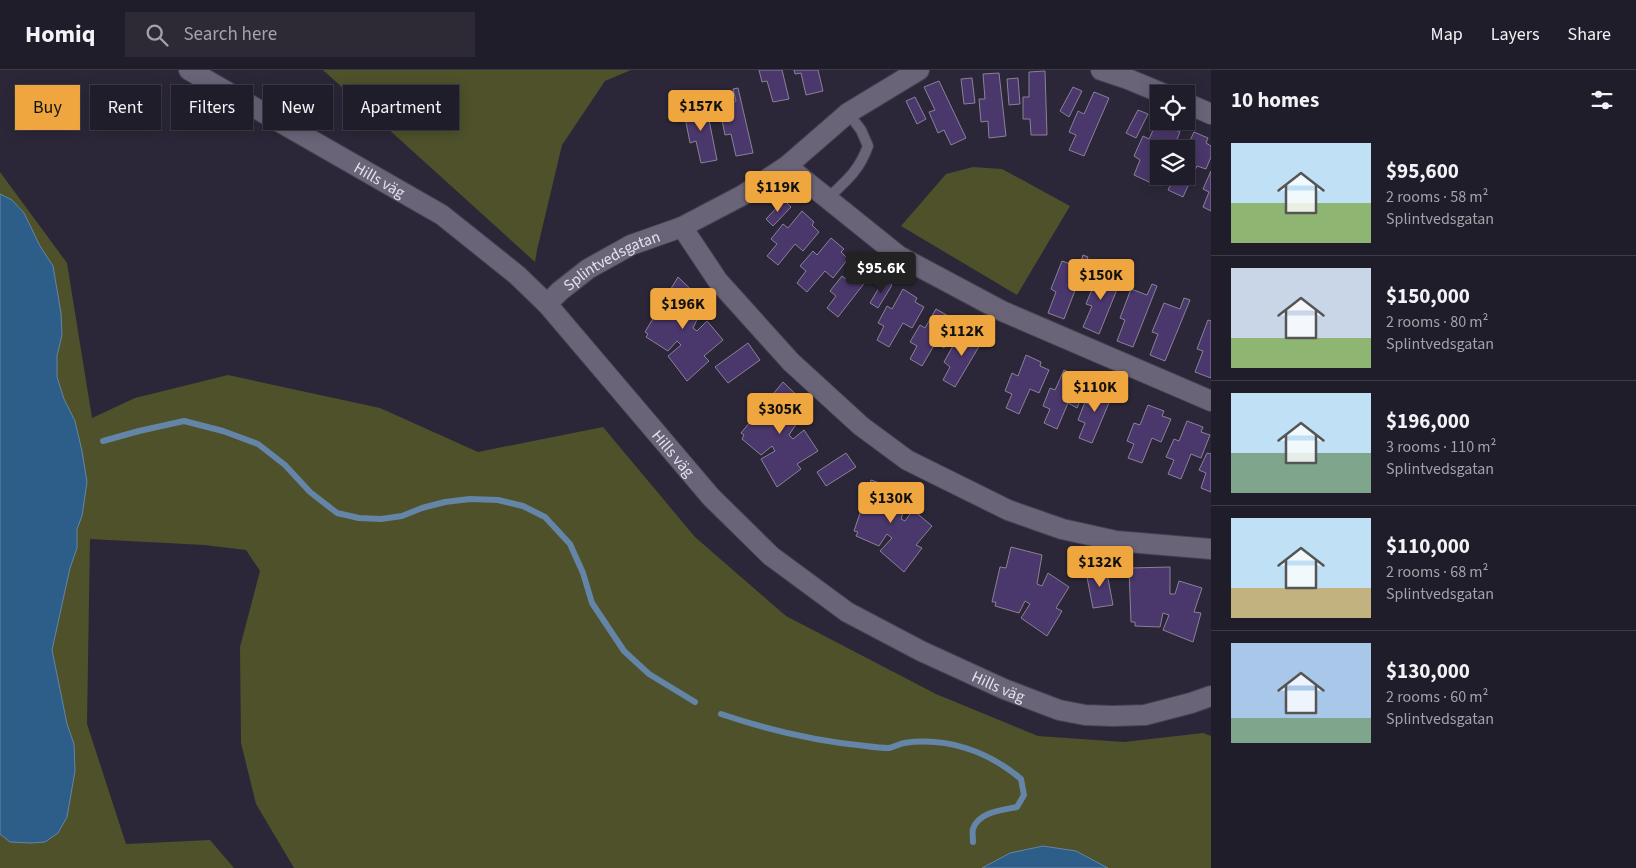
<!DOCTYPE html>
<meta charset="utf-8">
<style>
:root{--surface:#201d2a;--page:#2d2a36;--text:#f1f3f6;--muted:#a2a2a8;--line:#3d3b47;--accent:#f0a63f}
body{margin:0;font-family:"Source Sans 3",sans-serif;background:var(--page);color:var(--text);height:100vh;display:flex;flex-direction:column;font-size:19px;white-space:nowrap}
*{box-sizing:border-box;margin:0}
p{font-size:16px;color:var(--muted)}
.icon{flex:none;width:28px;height:28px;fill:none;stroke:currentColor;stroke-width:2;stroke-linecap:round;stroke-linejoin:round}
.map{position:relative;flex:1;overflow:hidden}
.details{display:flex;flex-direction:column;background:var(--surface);width:425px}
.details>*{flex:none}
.banner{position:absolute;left:15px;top:15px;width:475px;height:45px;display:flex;gap:10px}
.fabs{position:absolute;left:1150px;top:15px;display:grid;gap:10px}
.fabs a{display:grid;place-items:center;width:45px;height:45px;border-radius:0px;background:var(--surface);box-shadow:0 2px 12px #0003,0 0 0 1px var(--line);font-size:25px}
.price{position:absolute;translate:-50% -42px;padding:0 11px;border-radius:5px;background:var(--accent);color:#111;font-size:16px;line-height:32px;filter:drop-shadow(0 1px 2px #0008)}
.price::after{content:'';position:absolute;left:50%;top:30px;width:15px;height:11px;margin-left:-8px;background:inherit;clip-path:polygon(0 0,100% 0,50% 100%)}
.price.active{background:#222;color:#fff}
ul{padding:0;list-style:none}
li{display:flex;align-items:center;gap:15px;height:125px;padding:0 20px}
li+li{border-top:1px solid var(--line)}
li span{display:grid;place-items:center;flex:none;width:140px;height:100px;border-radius:0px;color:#555}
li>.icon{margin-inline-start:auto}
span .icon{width:60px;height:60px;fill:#fffc;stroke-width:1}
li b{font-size:21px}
h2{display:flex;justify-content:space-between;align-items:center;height:60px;padding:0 20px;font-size:21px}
.tag{padding:0 18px;border-radius:0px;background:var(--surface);box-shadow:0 2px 12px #0003,0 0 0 1px var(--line);font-size:18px;line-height:45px}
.tag.active{background:var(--accent);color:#111}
header{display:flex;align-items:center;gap:30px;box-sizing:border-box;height:70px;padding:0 25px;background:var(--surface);border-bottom:1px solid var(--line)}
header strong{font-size:24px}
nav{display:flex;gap:28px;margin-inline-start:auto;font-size:18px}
.search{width:350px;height:45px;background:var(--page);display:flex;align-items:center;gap:12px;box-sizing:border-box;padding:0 18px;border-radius:0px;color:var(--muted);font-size:19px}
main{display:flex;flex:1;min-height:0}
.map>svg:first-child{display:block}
.green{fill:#4e512a}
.water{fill:#2d5d89;stroke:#6485a7}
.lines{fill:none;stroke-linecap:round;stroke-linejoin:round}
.stream{stroke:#6485a7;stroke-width:6}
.building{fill:#4a376b;stroke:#898297}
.lane-casing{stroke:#464250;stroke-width:12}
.street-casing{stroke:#464250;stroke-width:22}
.lane{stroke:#696478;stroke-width:10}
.street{stroke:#696478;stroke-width:20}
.labels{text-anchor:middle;stroke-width:5;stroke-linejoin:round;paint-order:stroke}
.street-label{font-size:16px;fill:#e4e1ed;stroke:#131119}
</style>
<header>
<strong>Homiq</strong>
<div class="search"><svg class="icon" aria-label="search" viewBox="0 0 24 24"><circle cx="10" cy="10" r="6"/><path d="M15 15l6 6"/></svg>Search here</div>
<nav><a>Map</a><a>Layers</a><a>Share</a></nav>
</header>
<main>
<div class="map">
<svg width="1211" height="798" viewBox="0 0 1211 798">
<rect width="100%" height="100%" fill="#2b2738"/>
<path class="green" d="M323,0H631L605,11L562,75L537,180L535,192Z
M973,97L1002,99L1070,136L1017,225L901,156L946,104Z
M0,102L67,193L92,348L135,328L228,305L380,338L478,382L603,357L695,467L786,546L936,624L1038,666L1124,672L1203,663L1211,666V798H294L256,734L241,673L240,577L260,501L246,480L204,475L90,469L87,654L126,774L210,770L234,798H0Z"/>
<path class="water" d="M0,124L12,130L24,143L40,176L53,196L61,243L62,265L57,286V307L64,329L75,351L82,381L87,412L82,446L77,459V478L70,498L52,580L67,654L74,674L75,701L67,747L58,763L45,772L31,773L10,772L0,764Z
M1043,776L1076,781L1108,798H982L1010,783Z"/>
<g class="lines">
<path class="stream" d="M103,371L139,361L184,351L223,361L258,374L285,395L310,422L337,443L359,448L381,449L402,446L422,438L445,432L470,429L498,430L523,436L545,447L570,474L583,503L592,533L624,581L649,604L695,632
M721,644C771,661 814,671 866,676C873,677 882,678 889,678C894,677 899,674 904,673C947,667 988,681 1021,709L1024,725L1017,737C1002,740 978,742 973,759C972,762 973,768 973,772"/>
</g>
<path class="building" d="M759,0H782L789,29L773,32L767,11L762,12Z
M794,0H818L823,21L806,25L801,3L795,4Z
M1045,1L1047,65H1031L1030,49H1023V27H1029V2Z
M999,3L1006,66L989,68L988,51L981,52L979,29H985L983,4Z
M972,8L975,33L964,34L961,9Z
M1018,8L1020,34L1009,35L1007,9Z
M939,11L966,68L951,75L944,60L938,63L929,42L935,40L924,17Z
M1073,17L1082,21L1069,47L1060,41Z
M738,18L753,83L736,86L731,64L725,65L719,35L736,31L733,19Z
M1094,22L1109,28L1084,86L1069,80L1076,65L1069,62L1078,41L1084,44Z
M704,25L717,90L701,93L696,71L690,73L684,42L701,39L698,27Z
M915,27L926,49L917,54L906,31Z
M1138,40L1148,44L1136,68L1126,63Z
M1159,47V51H1169L1173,53L1171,58L1180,62L1173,79H1159V89L1149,112L1134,105L1140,90L1134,86L1143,66L1149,69Z
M1194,62L1208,68L1206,73L1211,76V87L1206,99L1197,96L1183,127L1168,120L1175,106H1186V79Z
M1211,101V141L1203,137L1209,122L1203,119Z
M784,130L791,137L773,156L766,149Z
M802,141L814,152L812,155L819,162L803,181L795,174L778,195L767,186L777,174L771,169L783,154L788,158Z
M831,168L844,179L841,182L848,189L833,208L825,201L807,222L797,213L806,201L800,196L813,181L817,185Z
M1083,185L1088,187L1064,249L1048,243L1056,222L1051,219L1062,191L1079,197Z
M860,192L873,202L838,247L827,238L836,226L830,221L842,206L846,209Z
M1118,200L1124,202L1099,264L1083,257L1092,236L1086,234L1098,205L1114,212Z
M678,207L705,233L693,258L697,261L707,251L723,270L704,286L709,291L687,311L668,286L681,275L677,271L668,281L646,267L648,264L645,262Z
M884,209L892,215L878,238L870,233Z
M1152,214L1157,216L1133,277L1117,271L1125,250L1120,248L1131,219L1147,225Z
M903,219L917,228L915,232L924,237L912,258L903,253L889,277L877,270L884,256L878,253L887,236L892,239Z
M1184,228L1190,230L1165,291L1150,285L1158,264L1152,262L1164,233L1180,239Z
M936,239L950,247L948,251L957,256L944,278L936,272L922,296L910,289L917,276L910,272L920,255L925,258Z
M1208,250L1211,251V308L1195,302L1203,281L1197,279Z
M969,259L984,268L955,317L943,310L950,297L944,292L953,276L958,279Z
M748,273L760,290L728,313L715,297Z
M1026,285L1041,292L1040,296L1049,300L1039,323L1030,319L1019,344L1006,338L1012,324L1005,321L1012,303L1018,306Z
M1064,300L1079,307L1077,311L1087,315L1077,338L1068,333L1057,359L1044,353L1050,339L1043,336L1050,318L1055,320Z
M783,312L808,336L789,365L793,369L804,360L818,381L797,394L801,399L777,417L761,389L775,381L772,376L761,385L742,369L744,365L741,363Z
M1099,315L1114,321L1092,373L1079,368L1085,353L1078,350L1085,332L1090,335Z
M1148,335L1164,341L1162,346L1171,349L1161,372L1152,368L1142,393L1128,388L1134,374L1127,371L1134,353L1140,355Z
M1187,351L1203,357L1201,362L1210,365L1201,388L1191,384L1181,409L1168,404L1174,390L1166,387L1174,369L1179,371Z
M846,383L856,397L826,416L817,402Z
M1207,383L1211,384V422L1201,418L1206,403L1199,400Z
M871,410L909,424L901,449L905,451L913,440L932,456L916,475L922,478L904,502L880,481L892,468L887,464L879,476L856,466L858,462L854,461Z
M1011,477L1042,485L1037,514L1042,516L1048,503L1069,517L1056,538L1062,541L1047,566L1021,548L1030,534L1025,531L1019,543L995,536L996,532H992L1000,497L1006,498Z
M1170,497V524H1175L1179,511L1202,518L1194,542L1201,543L1193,572L1163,560L1169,545L1163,543L1160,557L1135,556V552H1131L1129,498Z
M1106,498L1113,535L1093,538L1086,502Z"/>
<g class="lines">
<g class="lane-casing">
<path id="lane" d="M828,128C846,111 859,101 868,76L861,60L848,43"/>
</g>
<g class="street-casing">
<g id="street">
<path id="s1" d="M189,0L442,145L517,205L547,234L711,427L771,486L847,542L921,581L1004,619L1059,640L1085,645L1113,646L1145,645L1191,633L1211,626"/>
<path d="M1101,0L1128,9L1164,24"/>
<path d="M1186,33L1211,44"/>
<path d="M787,96L899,186L1002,241L1211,331"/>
<path d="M682,157L718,211L791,292L861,356L907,390L1008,440L1062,459L1116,471L1211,479"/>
<path id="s2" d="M547,234L560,221L588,199L631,175L682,157L743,125L787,96L848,43L919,0"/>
</g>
</g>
<use href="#lane" class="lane"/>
<use href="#street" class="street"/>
</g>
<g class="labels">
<g class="street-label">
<text dy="6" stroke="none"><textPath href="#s1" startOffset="220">Hills väg</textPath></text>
<text dy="6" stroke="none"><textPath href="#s2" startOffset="79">Splintvedsgatan</textPath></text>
<text dy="6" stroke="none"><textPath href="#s1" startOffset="625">Hills väg</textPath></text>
<text dy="6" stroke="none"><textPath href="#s1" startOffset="1030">Hills väg</textPath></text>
</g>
</g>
</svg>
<div class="fabs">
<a><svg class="icon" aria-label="locate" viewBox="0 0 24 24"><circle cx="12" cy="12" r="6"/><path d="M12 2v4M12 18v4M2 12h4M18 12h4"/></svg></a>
<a><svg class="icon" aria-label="layers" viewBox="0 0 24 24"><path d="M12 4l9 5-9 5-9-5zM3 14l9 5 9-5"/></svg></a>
</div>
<b class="price" style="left:701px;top:62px">$157K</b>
<b class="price" style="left:778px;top:143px">$119K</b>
<b class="price active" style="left:881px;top:224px">$95.6K</b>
<b class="price" style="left:1101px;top:231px">$150K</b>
<b class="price" style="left:683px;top:260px">$196K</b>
<b class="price" style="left:962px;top:287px">$112K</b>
<b class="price" style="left:1095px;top:343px">$110K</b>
<b class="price" style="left:780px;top:365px">$305K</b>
<b class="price" style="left:891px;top:454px">$130K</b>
<b class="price" style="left:1100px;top:518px">$132K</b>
<div class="banner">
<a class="tag active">Buy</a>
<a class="tag">Rent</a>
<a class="tag">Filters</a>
<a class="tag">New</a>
<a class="tag">Apartment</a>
</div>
</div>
<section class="details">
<h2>10 homes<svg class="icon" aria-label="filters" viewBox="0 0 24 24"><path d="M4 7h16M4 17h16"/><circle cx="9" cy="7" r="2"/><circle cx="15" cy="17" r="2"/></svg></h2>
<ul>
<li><span style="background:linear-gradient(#bfe0f5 60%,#8fb573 0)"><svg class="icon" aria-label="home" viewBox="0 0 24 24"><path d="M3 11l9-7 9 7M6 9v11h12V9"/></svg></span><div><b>$95,600</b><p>2 rooms · 58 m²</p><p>Splintvedsgatan</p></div></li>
<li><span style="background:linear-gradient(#c9d6e8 70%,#8fb573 0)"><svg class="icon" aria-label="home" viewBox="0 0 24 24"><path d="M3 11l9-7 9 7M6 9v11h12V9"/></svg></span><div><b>$150,000</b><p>2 rooms · 80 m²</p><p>Splintvedsgatan</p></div></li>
<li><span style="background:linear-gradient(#bfe0f5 60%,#7fa58c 0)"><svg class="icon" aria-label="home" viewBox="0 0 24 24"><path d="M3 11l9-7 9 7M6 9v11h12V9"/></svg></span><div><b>$196,000</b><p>3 rooms · 110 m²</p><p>Splintvedsgatan</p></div></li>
<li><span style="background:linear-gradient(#bfe0f5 70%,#c2b280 0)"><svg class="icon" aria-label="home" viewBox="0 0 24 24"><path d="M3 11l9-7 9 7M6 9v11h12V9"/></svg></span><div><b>$110,000</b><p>2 rooms · 68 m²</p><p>Splintvedsgatan</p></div></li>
<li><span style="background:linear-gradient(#a9c7e8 75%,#7fa58c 0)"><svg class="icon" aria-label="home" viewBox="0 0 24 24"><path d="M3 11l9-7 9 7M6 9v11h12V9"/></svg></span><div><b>$130,000</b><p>2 rooms · 60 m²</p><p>Splintvedsgatan</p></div></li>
</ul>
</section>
</main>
